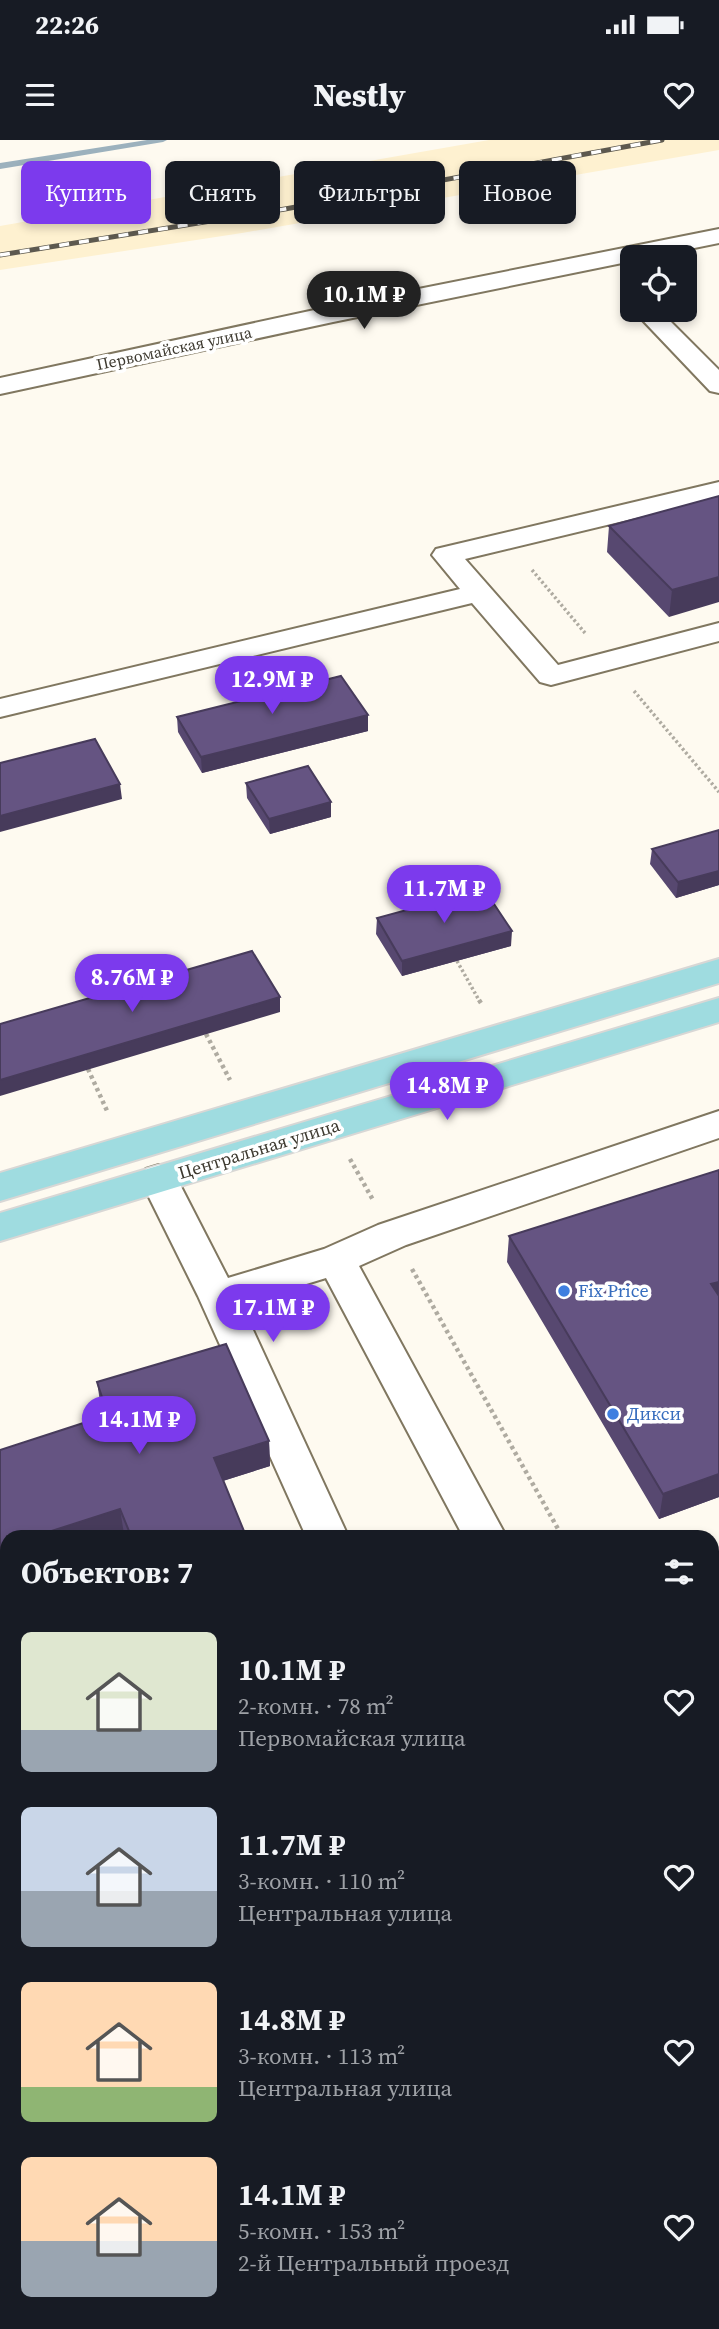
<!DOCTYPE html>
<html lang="ru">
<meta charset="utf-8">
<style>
:root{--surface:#171b24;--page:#20242c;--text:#f1f3f6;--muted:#9ea1a6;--accent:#7c3aed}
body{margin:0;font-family:"Source Serif 4",serif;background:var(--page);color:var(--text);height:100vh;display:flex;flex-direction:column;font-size:26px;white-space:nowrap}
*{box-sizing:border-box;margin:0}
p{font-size:23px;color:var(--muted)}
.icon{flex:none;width:38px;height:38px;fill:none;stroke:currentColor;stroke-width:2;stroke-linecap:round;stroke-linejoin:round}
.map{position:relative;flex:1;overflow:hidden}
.panel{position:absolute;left:0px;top:1390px;width:719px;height:800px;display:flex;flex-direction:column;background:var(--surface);border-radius:21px 21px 0 0;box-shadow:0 4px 10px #0003}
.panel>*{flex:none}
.top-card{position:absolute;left:21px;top:21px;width:677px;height:63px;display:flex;gap:14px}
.fabs{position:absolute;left:620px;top:105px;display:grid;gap:14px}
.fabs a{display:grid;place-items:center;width:77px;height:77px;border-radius:10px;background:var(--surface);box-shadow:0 4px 10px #0003;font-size:35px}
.price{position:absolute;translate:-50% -60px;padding:0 16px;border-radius:24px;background:var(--accent);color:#fff;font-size:23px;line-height:46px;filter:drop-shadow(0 2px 4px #0008)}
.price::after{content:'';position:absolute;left:50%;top:42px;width:21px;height:16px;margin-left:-10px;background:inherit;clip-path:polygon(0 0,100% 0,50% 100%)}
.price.active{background:#222;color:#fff}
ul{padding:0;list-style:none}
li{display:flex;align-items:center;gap:21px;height:175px;padding:0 21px}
li span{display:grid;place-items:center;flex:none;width:196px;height:140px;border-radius:10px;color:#555}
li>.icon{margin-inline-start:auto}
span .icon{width:84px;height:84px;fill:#fffc;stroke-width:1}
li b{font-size:30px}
h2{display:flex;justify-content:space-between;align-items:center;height:84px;padding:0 21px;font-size:30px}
.pill{padding:0 24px;border-radius:10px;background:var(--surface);box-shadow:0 4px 10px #0003;font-size:24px;line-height:63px}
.pill.active{background:var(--accent);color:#fff}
.status{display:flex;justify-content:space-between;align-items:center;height:49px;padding:0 35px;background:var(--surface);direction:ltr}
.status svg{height:19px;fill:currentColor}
header{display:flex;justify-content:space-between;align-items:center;height:91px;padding:0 21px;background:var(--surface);font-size:32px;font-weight:800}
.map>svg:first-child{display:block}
.built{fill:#fef1d0}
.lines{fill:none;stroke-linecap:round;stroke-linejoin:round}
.stream{fill:#9cb1bd;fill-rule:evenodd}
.minor-casing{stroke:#807760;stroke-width:4}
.major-casing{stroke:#d8d7d5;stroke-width:4}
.path-far2{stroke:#afaba1;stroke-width:3.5;stroke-dasharray:2.5 2.5;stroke-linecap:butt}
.path-far1{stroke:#afaba1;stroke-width:4.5;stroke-dasharray:3.5 3.5;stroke-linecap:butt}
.path{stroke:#afaba1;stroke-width:5;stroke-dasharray:4.5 4.5;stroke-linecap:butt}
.minor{fill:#fff;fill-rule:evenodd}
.major{fill:#9fdce0;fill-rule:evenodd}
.rail-casing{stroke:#5d594f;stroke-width:5}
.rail{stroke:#fff;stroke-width:3.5;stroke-dasharray:10;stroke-linecap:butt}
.wall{fill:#574870}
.shaded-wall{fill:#473b5b}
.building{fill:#655482;stroke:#473b5b;stroke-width:2}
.shop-dot{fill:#3f7fe0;stroke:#fff;stroke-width:2.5}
.labels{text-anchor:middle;stroke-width:7;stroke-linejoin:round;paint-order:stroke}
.far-street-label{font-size:16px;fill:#3d392f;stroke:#fff}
.street-label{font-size:18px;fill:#3d392f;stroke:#fff}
.shop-label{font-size:18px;fill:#366cbe;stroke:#fff;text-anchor:start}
</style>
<div class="status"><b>22:26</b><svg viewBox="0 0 49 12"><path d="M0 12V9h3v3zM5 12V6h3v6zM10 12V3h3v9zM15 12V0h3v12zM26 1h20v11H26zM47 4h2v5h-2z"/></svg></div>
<header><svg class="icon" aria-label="menu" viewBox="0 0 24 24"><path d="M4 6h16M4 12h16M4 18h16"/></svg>Nestly<svg class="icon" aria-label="heart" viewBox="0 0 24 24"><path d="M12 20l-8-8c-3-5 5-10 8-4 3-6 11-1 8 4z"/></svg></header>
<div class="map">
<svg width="719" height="2189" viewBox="0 0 719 2189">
<rect width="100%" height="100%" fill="#fefaf0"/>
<path class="built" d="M489,0H719V10L242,93L0,130V86Z"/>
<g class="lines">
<path class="stream" d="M147,0H167L163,2L0,29V23Z"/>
<g class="minor-casing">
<path id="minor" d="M719,89V103L650,117H632V121L333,182L0,254V238L333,166Z
M633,170H659L719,230V253L710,251Z
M719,342V358L465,419L558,525L719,483V501L551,545L540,542L472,463L0,577V559L460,449L432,415L436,409Z
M719,971V998L406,1105L359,1126L506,1396H463L326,1138L241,1164L348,1396H306L198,1156L140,1039L146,1029L159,1025L172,1029L228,1138L324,1109L378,1085Z
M719,1441V1479L712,1481V1443Z
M7,1461V1500L0,1502V1464Z
M597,2182H651L649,2189H595Z"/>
</g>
<g class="major-casing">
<path id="major" d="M719,819V843L0,1061V1033Z
M719,858V882L0,1101V1073Z"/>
</g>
<path class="path-far2" d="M532,430L585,493
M634,551L719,652
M457,821L480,862"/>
<path class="path-far1" d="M479,860L481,863
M206,894L230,940
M88,929L108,973
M350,1019L373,1060
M412,1129L562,1396"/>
<path class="path" d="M712,2123L719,2122"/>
<use href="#minor" class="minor"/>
<use href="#major" class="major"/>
<g class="rail-casing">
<path id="rail" d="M0,115L285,69L662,0"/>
</g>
<use href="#rail" class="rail"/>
</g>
<path class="wall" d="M719,356L669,477L607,412L609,386Z
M177,577L368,591L202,633L178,592Z
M246,643L331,662V677L270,694L247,658Z
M719,690V745L676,758L650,724L652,709Z
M377,778L511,806L402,836L376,794Z
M719,1030V1357L659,1379L507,1122L509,1096Z
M97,1242L269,1301L270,1326L223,1341L246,1396H125L124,1394L116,1396H7V1432L0,1434V1310L104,1277L101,1268Z"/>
<path class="shaded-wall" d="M719,437V462L669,477L672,450Z
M368,575V591L202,633L201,617Z
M120,644L122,659L0,692V676Z
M331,662V677L270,694L269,679Z
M719,731V745L676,758L678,742Z
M512,791L511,806L402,836V821Z
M280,857V872L0,956V940Z
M719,1142V1166L711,1144Z
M269,1301L270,1326L216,1343L214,1318Z
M719,1334V1357L659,1379L663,1354Z
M120,1369L124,1394L116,1396H36Z
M7,1406V1432L0,1434V1408Z"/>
<path class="building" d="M719,356V437L672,450L609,386Z
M341,536L368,575L201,617L177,577Z
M95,599L120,644L0,676V623Z
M308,626L331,662L269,679L246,643Z
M719,690V731L678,742L652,709Z
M484,749L512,791L402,821L377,778Z
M252,811L280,857L0,940V884Z
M719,1030V1142L711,1144L719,1156V1334L663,1354L509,1096Z
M226,1204L269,1301L214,1318L246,1396H131L120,1369L36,1396H7V1406L0,1408V1310L108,1275L97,1242Z"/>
<g class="shop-dot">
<circle cx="564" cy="1151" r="7"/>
<circle cx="613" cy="1274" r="7"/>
</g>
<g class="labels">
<g class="far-street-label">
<text transform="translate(174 208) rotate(-12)" y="6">Первомайская улица</text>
</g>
<g class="street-label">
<text transform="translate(259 1009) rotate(-17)" y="6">Центральная улица</text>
</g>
<g class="shop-label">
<text x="578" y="1157">Fix Price</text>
<text x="627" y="1280">Дикси</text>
</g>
</g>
</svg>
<div class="fabs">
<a><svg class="icon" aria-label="locate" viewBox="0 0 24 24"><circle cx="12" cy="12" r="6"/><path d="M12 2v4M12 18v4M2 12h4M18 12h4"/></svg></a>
</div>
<b class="price active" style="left:364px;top:191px">10.1M ₽</b>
<b class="price" style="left:272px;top:576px">12.9M ₽</b>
<b class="price" style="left:444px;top:785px">11.7M ₽</b>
<b class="price" style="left:132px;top:874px">8.76M ₽</b>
<b class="price" style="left:447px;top:982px">14.8M ₽</b>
<b class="price" style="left:273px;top:1204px">17.1M ₽</b>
<b class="price" style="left:139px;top:1316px">14.1M ₽</b>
<div class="top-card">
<a class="pill active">Купить</a>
<a class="pill">Снять</a>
<a class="pill">Фильтры</a>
<a class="pill">Новое</a>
</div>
<section class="panel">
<h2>Объектов: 7<svg class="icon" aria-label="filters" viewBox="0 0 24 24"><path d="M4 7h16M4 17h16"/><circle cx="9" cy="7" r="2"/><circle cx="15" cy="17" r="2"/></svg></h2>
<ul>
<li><span style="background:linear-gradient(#dfe7d0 70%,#9aa5b1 0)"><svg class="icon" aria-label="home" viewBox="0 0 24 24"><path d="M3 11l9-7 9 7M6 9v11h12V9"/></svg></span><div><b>10.1M ₽</b><p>2-комн. · 78 m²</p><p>Первомайская улица</p></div><svg class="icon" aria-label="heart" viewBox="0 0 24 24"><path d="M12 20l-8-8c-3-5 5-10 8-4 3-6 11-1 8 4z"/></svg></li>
<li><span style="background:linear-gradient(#c9d6e8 60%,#9aa5b1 0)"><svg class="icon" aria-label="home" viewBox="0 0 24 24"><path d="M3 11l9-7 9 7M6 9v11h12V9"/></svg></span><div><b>11.7M ₽</b><p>3-комн. · 110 m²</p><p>Центральная улица</p></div><svg class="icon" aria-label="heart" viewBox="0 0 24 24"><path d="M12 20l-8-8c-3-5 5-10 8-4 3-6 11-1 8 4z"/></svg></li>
<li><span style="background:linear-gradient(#ffd9b3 75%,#8fb573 0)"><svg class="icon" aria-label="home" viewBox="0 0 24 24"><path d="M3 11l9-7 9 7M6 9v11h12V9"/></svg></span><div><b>14.8M ₽</b><p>3-комн. · 113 m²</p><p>Центральная улица</p></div><svg class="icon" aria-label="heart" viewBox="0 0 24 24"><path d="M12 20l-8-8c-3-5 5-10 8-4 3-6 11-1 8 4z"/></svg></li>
<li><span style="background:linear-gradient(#ffd9b3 60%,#9aa5b1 0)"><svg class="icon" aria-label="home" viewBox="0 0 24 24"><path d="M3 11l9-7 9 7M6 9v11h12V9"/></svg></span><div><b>14.1M ₽</b><p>5-комн. · 153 m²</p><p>2-й Центральный проезд</p></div><svg class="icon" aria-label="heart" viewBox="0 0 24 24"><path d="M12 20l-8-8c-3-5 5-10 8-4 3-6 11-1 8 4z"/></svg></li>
</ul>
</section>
</div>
